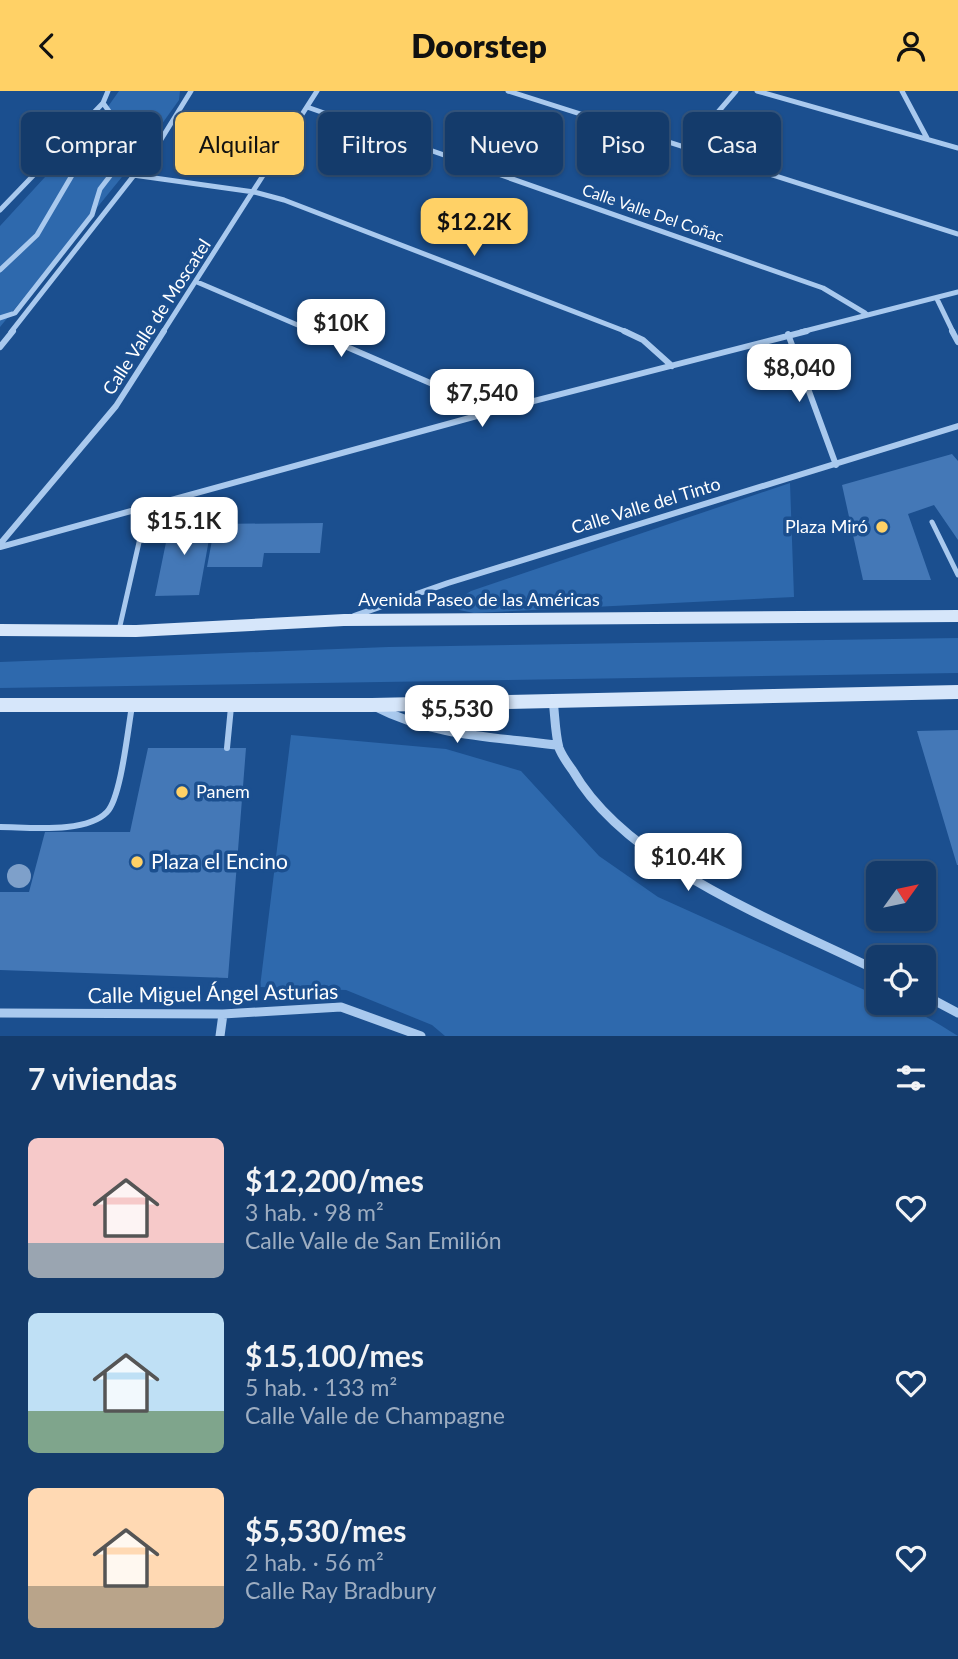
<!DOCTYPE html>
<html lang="es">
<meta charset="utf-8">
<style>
:root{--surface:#143b6b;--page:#214673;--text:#f1f3f6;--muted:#9dadc1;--line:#33557e;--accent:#ffd166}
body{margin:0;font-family:Lato,sans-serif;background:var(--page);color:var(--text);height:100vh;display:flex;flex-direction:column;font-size:26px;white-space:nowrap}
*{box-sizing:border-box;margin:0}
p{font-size:23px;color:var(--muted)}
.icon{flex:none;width:38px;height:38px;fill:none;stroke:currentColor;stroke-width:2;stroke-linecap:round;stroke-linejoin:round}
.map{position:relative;height:945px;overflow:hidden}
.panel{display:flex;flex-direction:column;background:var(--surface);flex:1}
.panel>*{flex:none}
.guide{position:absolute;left:21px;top:21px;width:917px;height:63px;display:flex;gap:14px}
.needle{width:46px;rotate:57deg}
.buttons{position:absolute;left:866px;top:770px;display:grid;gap:14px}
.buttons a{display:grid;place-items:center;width:70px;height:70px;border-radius:10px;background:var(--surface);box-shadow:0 2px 5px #0004,0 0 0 2px var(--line);font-size:35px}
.price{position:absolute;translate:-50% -60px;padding:0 16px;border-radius:14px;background:#fff;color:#222;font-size:23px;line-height:46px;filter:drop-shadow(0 2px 4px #0008)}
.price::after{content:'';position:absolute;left:50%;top:42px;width:21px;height:16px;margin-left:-10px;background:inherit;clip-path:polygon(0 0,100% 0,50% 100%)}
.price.on{background:var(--accent);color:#111}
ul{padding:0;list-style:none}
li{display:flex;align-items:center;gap:21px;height:175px;padding:0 28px}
li span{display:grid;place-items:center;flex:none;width:196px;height:140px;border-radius:10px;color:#555}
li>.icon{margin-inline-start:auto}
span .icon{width:84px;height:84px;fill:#fffc;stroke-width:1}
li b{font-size:30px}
h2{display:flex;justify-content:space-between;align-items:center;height:84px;padding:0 28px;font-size:30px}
.tag{padding:0 24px;border-radius:10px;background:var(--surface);box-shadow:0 2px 5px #0004,0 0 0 2px var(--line);font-size:24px;line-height:63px}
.tag.on{background:var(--accent);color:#111}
header{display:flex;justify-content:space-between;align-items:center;height:91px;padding:0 28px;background:var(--accent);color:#111;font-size:32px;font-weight:800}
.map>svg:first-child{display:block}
.green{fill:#2e69ad}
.building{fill:#4478b7}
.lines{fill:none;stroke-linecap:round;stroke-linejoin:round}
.lane-far1{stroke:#a9c9ee;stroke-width:5}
.lane{stroke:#a9c9ee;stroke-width:6}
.street-far2{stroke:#a9c9ee;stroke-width:5}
.street-far1{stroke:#a9c9ee;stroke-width:6}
.street{stroke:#a9c9ee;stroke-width:9}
.secondary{fill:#d6e6fa;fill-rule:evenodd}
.tree{fill:#7ea0ca}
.poi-dot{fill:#ffd166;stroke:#1b4f8f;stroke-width:2.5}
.labels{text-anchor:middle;stroke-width:7;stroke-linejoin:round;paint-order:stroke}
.far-street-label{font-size:16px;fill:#fff;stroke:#1b4f8f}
.street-label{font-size:18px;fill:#fff;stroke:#1b4f8f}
.poi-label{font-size:18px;fill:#fff;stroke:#1b4f8f;text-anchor:end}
.near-poi-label{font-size:21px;fill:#fff;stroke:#1b4f8f;text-anchor:start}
.near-street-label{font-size:21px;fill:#fff;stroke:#1b4f8f}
</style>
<header><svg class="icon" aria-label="back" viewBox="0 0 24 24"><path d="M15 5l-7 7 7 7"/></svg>Doorstep<svg class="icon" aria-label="person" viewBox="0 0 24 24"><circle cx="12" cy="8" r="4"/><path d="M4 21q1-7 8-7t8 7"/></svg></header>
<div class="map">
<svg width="958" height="945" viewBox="0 0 958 945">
<rect width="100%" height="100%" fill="#1b4f8f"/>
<path class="green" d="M119,0H180L179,9L139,65L0,236V135L102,24Z
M790,392L794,506L474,522L459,519L456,513L457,509L471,500Z
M958,547V582L0,597V571L388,556Z
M291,644L446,658L521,680L599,765L658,806L878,905V912C907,912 934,930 958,945H445L432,934L346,899L260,896Z"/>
<path class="building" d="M952,363L958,370V449L934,414L908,423L931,489H863L842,394Z
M213,426L199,504L155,505L171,427Z
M323,432L320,462H264L262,476H207L215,433Z
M958,639V774H957L917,640Z
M148,657H246L228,887L0,879V801H29L45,741H130Z"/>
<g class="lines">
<path class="lane-far1" d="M932,431L958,484
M119,539L140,447"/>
<path class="lane" d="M227,657L231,616
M0,736C28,736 86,743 107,721C121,707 128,637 132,615"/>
<path class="street-far2" d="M508,0L958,143
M757,0L958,57
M902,0L927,47
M103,12L145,70
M307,16L823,197L865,222
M688,56L736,0
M133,84L254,101L284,109L627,241
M0,119L103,12L108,0
M0,179L37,144L81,69L115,24
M197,191L314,241
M937,208L953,241
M0,227L15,222L92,124L100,98L133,55
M11,241L157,55L191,0
M163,241L317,0
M801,241L958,201"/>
<path class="street-far1" d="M310,240L495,320
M624,240L643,249L672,275
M952,240L958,251
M788,243L836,374
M0,256L13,240
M0,453L116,315L164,240
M0,456L495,320L807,240
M354,525L448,492L958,335"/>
<path class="street" d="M553,609C555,624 555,642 559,657C562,665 568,673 573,680C628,776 782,832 878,880
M376,616C432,645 495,646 556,654
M924,904L958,922
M0,922L223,923L341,916L421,945
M220,945L223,923"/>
<path class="secondary" d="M958,519V531L344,535L136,546L0,545V533L136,534L344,523Z
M958,594V608L372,621H0V607H372Z"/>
</g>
<circle class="tree" cx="19" cy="785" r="12"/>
<g class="poi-dot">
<circle cx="882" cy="436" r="7"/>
<circle cx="182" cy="701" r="7"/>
<circle cx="137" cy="771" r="7"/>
</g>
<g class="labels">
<g class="far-street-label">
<text transform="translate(653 122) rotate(19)" y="6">Calle Valle Del Coñac</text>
</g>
<g class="street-label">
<text transform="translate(157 226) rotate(-57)" y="6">Calle Valle de Moscatel</text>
<text transform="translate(646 415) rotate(-17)" y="6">Calle Valle del Tinto</text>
<text x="479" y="515">Avenida Paseo de las Américas</text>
</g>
<g class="poi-label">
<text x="868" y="442">Plaza Miró</text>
<text x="196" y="707" text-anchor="start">Panem</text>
</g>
<g class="near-poi-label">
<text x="151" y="778">Plaza el Encino</text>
</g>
<g class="near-street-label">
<text transform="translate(213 903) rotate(-1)" y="7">Calle Miguel Ángel Asturias</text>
</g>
</g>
</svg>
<div class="buttons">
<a><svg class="needle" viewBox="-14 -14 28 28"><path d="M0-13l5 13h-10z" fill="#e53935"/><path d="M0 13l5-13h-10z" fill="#9dadc1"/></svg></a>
<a><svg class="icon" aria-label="locate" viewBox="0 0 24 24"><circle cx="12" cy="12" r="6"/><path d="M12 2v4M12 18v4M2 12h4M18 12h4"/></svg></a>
</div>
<b class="price on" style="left:474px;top:167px">$12.2K</b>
<b class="price" style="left:341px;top:268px">$10K</b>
<b class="price" style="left:799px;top:313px">$8,040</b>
<b class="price" style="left:482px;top:338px">$7,540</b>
<b class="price" style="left:184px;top:466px">$15.1K</b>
<b class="price" style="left:457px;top:654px">$5,530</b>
<b class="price" style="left:688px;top:802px">$10.4K</b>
<div class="guide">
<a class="tag">Comprar</a>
<a class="tag on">Alquilar</a>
<a class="tag">Filtros</a>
<a class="tag">Nuevo</a>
<a class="tag">Piso</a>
<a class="tag">Casa</a>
</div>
</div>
<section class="panel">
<h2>7 viviendas<svg class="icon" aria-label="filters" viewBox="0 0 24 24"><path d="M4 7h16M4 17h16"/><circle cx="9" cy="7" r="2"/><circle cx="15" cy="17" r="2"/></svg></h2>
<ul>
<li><span style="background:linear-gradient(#f6c9c9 75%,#9aa5b1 0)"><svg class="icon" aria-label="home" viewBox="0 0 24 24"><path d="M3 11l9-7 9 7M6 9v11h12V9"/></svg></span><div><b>$12,200/mes</b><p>3 hab. · 98 m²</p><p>Calle Valle de San Emilión</p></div><svg class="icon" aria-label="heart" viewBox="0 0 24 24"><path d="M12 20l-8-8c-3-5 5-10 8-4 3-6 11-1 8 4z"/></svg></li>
<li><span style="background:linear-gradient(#bfe0f5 70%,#7fa58c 0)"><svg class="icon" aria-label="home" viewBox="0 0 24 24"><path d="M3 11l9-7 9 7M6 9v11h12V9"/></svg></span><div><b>$15,100/mes</b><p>5 hab. · 133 m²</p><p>Calle Valle de Champagne</p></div><svg class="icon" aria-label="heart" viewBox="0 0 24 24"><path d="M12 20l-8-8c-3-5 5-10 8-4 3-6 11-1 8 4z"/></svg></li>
<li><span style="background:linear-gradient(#ffd9b3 70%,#b9a48a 0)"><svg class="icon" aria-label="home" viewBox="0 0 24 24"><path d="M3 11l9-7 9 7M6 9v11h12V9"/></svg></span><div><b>$5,530/mes</b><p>2 hab. · 56 m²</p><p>Calle Ray Bradbury</p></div><svg class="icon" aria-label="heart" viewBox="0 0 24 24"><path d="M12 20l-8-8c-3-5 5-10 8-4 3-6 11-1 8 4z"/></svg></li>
</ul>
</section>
